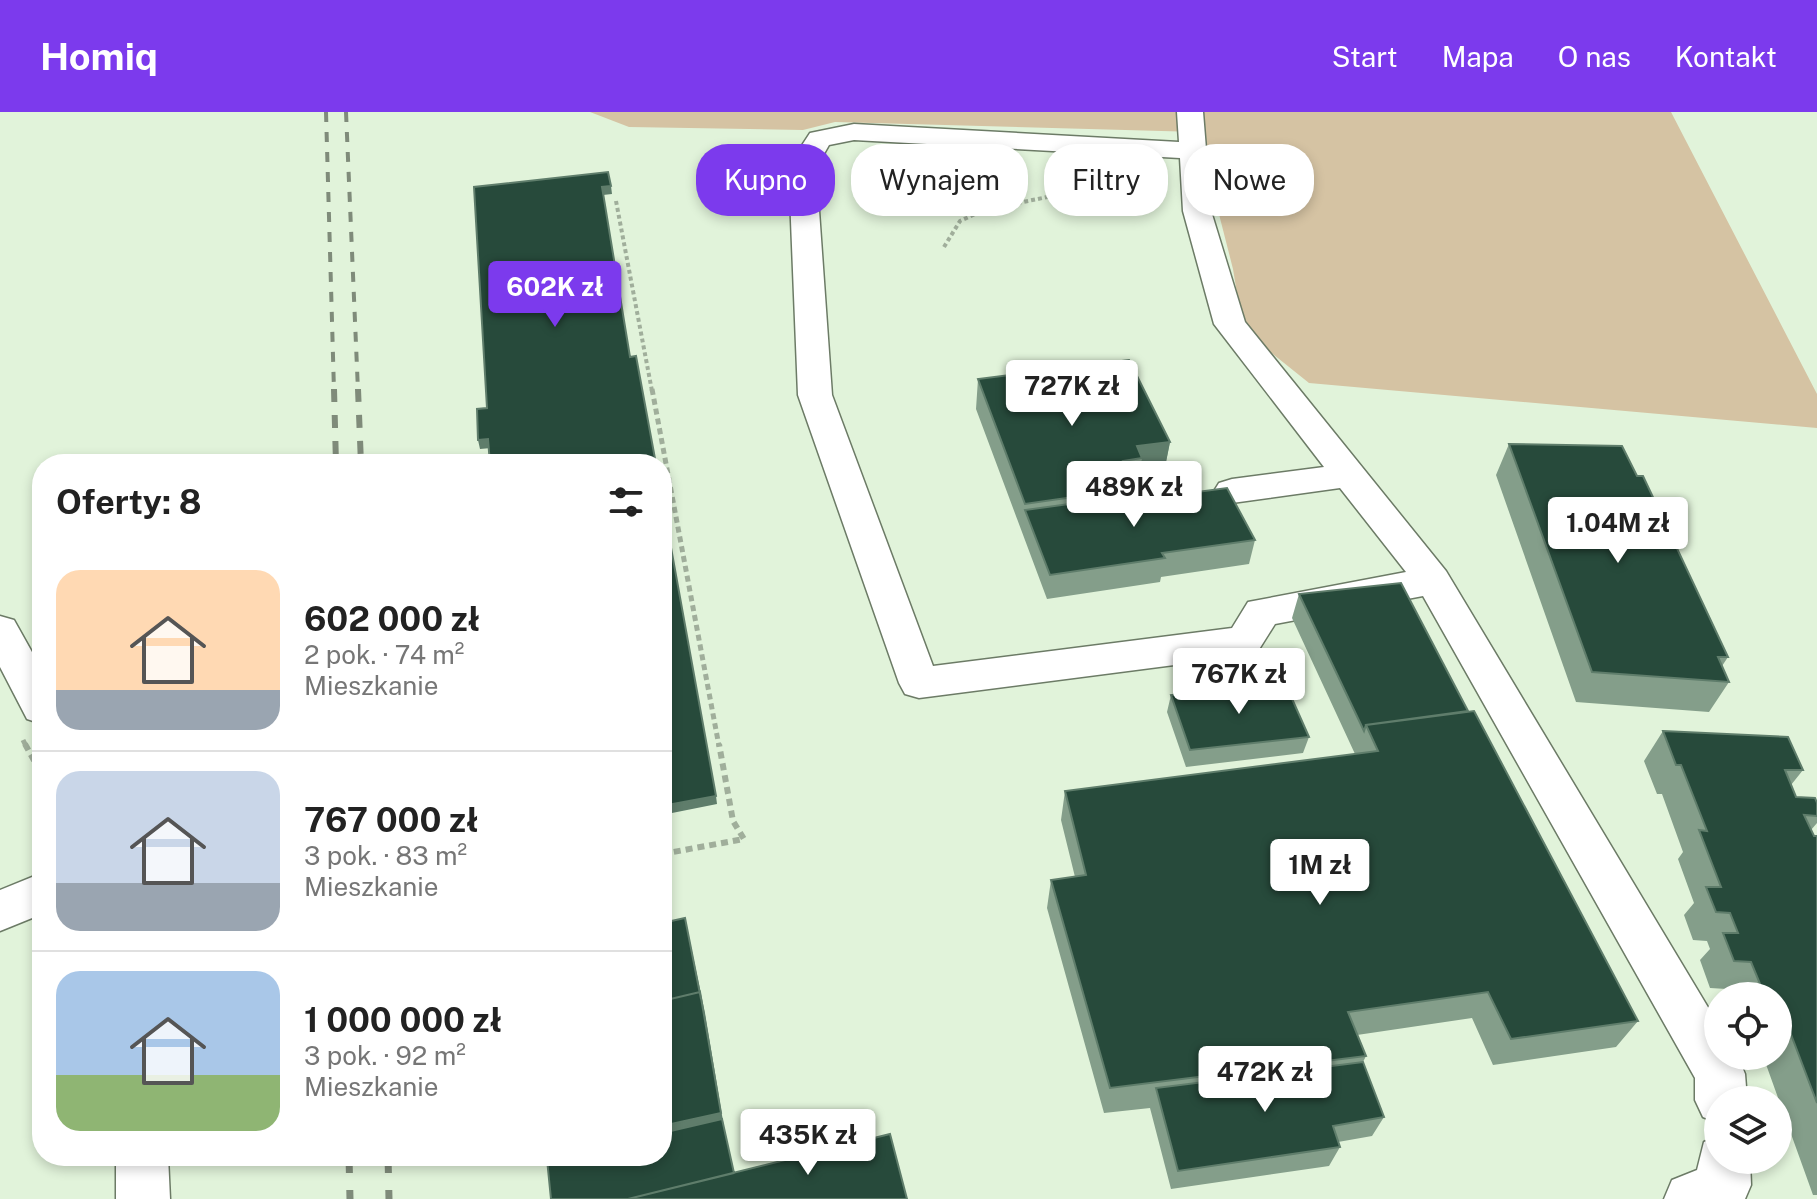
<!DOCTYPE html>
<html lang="pl">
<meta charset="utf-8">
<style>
:root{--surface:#fff;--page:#f6f6f6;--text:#222;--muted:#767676;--line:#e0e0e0;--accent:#7c3aed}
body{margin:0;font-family:"Public Sans",sans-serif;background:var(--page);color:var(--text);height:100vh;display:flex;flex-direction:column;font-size:30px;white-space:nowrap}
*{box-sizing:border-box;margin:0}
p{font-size:26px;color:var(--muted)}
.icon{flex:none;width:44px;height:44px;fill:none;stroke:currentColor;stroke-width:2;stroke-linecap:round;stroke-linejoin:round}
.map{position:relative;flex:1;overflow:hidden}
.panel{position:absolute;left:32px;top:342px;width:640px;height:712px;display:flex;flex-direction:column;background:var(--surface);border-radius:32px;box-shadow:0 4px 12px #0003}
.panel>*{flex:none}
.top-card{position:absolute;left:696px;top:32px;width:760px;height:72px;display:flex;gap:16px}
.buttons{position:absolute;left:1704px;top:870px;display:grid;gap:16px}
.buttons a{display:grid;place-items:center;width:88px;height:88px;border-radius:50%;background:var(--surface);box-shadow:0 4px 12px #0003;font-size:40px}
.price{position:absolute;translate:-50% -68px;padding:0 18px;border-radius:8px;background:#fff;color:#222;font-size:26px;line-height:52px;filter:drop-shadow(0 2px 4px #0008)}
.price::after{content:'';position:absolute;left:50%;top:48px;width:24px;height:18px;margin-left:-12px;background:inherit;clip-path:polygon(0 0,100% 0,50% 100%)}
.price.selected{background:var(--accent);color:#fff}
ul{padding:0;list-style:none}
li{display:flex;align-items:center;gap:24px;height:200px;padding:0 24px}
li+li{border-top:2px solid var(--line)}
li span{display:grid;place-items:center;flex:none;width:224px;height:160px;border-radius:24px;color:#555}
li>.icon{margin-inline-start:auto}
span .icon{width:96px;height:96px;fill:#fffc;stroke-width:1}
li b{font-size:34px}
h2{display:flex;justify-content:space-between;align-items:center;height:96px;padding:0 24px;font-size:34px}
.chip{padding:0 28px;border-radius:32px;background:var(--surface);box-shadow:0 4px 12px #0003;font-size:28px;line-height:72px}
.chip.selected{background:var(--accent);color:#fff}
header{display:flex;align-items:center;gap:48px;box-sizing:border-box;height:112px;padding:0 40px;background:var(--accent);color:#fff}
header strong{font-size:38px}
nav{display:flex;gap:44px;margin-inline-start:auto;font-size:28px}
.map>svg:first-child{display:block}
.green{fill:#d5c3a3}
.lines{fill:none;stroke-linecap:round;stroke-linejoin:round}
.minor-casing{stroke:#6c7b66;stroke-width:3}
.path-far2{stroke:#a0ae9b;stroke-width:4;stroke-dasharray:4 3;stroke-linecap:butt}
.path-far1{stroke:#a0ae9b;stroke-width:5;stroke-dasharray:6 4;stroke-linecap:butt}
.path{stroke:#a0ae9b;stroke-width:6;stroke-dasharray:7 5;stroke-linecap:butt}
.minor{fill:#fff;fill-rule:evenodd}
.rail-far2{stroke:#7f8b7a;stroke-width:4;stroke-dasharray:10 10;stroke-linecap:butt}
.rail-far1{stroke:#7f8b7a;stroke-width:6;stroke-dasharray:13 13;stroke-linecap:butt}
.rail{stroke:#7f8b7a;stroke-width:7;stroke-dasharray:17 17;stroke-linecap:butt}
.wall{fill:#849e8a}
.shaded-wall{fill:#5f7d6b}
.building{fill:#274a3b;stroke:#5f7d6b;stroke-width:2}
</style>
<header>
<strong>Homiq</strong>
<nav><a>Start</a><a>Mapa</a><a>O nas</a><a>Kontakt</a></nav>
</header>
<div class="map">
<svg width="1817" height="1087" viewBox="0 0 1817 1087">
<rect width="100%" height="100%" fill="#e1f3da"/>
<path class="green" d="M590,0H1671L1817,282V316L1309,271L1243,218L1233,157L1198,20L835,10L803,18L629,15Z"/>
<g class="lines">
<g class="minor-casing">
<path id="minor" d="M1177,0H1203L1211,99L1245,210L1446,459L1718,912V944L1738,945L1745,962L1747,988H1718V1011L1703,1005L1695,988V966L1423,484L1275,512L1258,539L1244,544L919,586L905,582L899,571L798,283L790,84L793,47L810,21L854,12L1179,30ZM854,28L1180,46L1183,99L1214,212L1324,355L1232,367L1219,371L1214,379L1219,387L1232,391L1340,376L1406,460L1248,490L1232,516L933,554L832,283L818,84L821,47L829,33Z
M0,504L14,508L42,558V612L27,607L0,555Z
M42,761V802L0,819V778Z
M1718,1024V1048H1750L1751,1073L1745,1087H1664L1672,1068L1697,1058L1704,1030Z
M116,1044H168L170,1087H116Z"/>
</g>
<path class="path-far2" d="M616,89L652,279
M944,135L960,109L984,98L1135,67"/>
<path class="path-far1" d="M652,277L719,634
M23,628L26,634"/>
<path class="path" d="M25,632L42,663
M662,742L744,727L733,709L719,632"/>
<use href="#minor" class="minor"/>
<path class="rail-far2" d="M326,0L334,279
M346,0L358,279"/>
<path class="rail-far1" d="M334,277L336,352
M358,277L361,352"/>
<path class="rail" d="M349,1044L350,1087
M388,1044L389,1087"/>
</g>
<path class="wall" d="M978,267L1170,330L1164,360L1139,364L1135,383L1137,388L1255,428L1249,452L1161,465L1160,470L1047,487L976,297Z
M1509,332L1728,545L1722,554L1729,570L1709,600L1576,590L1496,363Z
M1299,482L1468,599L1638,909L1616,935L1493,953L1472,906L1357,923L1366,944L1363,950L1384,1005L1372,1024L1338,1030L1340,1035L1329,1054L1171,1077L1150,996L1104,1001L1047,796L1051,768L1075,765L1061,708L1065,679L1355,642L1292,506Z
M1171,583L1309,625L1303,641L1186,655L1167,600Z
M1663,619L1803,658L1791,673L1796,685L1817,691V711L1811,718L1814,724H1817V1083H1813L1763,944H1778V884H1730L1727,877L1710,876L1700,848L1710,837L1707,829L1693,828L1684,803L1694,791L1678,747L1683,740L1662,682H1657L1644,649Z"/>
<path class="shaded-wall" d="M611,74L612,82L603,83L602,75Z
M488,327L491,336L480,337L478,328Z
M1170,330L1164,360L1139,364L1142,346L1137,334Z
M716,684L717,692L662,703V694Z
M685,806L705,901L725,1021L662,1035V1014Z"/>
<path class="building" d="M608,60L611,74L602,75L630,245L636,244L656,352H490L488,327L478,328L477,297L487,296L474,75Z
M1129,248L1170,330L1137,334L1142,346L1123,349L1136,376L1025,392L978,267Z
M1509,332L1622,334L1637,364H1643L1728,545H1718L1729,570L1592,560Z
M1227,376L1255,428L1162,441L1165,446L1050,463L1025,398L1135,383L1137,388Z
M662,386L716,684L662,694Z
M1401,471L1468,599L1366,613L1364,619L1299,482Z
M1285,571L1309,625L1190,638L1171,583Z
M1474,599L1638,909L1511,927L1488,880L1348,900L1366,944L1110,976L1051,768L1086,763L1065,679L1378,639L1366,613Z
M1663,619L1788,625L1803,658H1785L1796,685L1815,686L1817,691V704L1804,703L1814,724H1817V991L1787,912L1778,911V884H1765L1751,850L1734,849L1723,821H1738L1730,801L1716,800L1706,775H1721L1699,718L1707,719L1681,653H1676Z
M685,806L701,887L700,880L662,889V811Z
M700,880L721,1001L662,1014V889Z
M1363,950L1384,1005L1333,1014L1340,1035L1178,1059L1156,976Z
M722,1007L734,1061L628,1087H551L547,1047L559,1044H662V1021Z
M890,1022L907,1087H628Z"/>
</svg>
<div class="buttons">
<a><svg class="icon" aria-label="locate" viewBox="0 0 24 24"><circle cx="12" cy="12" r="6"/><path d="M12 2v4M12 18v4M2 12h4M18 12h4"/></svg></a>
<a><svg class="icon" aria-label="layers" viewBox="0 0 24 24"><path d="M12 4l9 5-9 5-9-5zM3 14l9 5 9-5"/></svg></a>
</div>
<b class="price selected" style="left:555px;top:217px">602K zł</b>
<b class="price" style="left:1072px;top:316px">727K zł</b>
<b class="price" style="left:1134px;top:417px">489K zł</b>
<b class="price" style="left:1618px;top:453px">1.04M zł</b>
<b class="price" style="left:1239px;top:604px">767K zł</b>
<b class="price" style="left:1320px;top:795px">1M zł</b>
<b class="price" style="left:1265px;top:1002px">472K zł</b>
<b class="price" style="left:808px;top:1065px">435K zł</b>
<div class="top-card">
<a class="chip selected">Kupno</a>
<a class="chip">Wynajem</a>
<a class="chip">Filtry</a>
<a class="chip">Nowe</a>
</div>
<section class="panel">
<h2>Oferty: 8<svg class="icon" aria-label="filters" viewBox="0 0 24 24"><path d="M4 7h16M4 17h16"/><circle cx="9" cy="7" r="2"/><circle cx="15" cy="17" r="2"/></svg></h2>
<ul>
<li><span style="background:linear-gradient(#ffd9b3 75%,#9aa5b1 0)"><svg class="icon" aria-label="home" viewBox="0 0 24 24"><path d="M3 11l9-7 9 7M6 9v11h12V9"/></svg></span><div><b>602 000 zł</b><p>2 pok. · 74 m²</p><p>Mieszkanie</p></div></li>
<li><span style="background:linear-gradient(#c9d6e8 70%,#9aa5b1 0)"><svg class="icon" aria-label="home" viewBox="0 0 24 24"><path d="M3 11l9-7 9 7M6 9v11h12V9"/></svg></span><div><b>767 000 zł</b><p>3 pok. · 83 m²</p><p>Mieszkanie</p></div></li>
<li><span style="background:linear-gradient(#a9c7e8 65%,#8fb573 0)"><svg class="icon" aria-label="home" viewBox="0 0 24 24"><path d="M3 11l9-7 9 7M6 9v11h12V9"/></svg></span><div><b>1 000 000 zł</b><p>3 pok. · 92 m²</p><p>Mieszkanie</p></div></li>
</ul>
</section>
</div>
